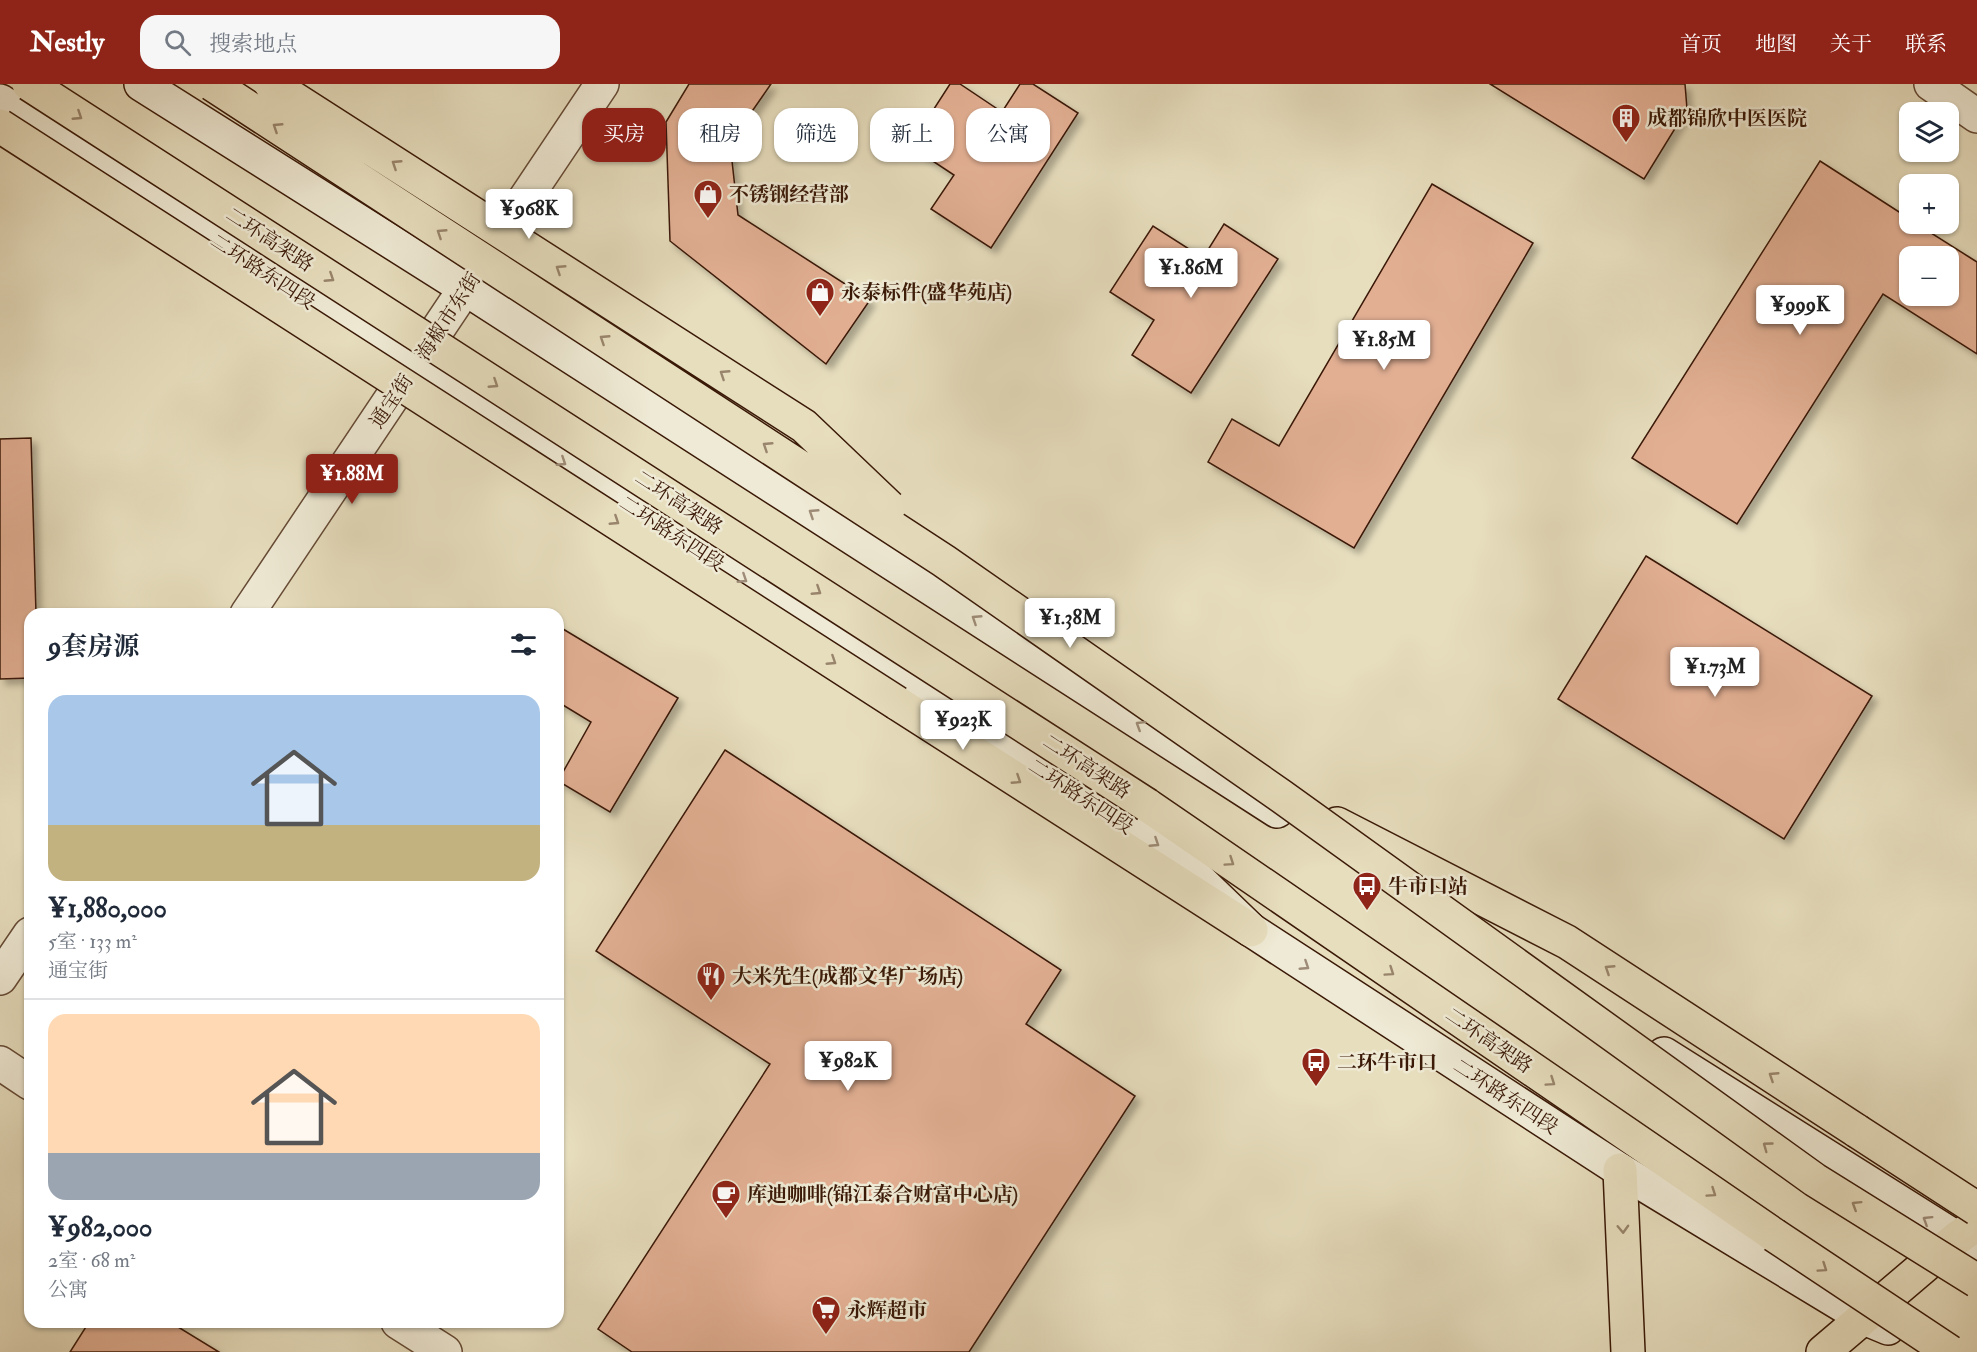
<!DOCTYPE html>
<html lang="zh">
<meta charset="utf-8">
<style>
:root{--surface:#fff;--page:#f6f6f7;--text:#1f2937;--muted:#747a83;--line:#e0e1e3;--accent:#8f2418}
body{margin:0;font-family:"IM FELL Double Pica","Noto Serif SC",serif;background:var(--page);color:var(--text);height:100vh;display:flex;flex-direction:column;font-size:22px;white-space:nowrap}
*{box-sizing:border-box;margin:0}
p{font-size:20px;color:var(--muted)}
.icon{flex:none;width:33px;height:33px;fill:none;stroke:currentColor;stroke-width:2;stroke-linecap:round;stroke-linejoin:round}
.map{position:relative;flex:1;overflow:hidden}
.drawer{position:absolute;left:24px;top:524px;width:540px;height:720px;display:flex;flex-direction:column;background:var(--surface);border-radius:18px;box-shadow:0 2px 4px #0004}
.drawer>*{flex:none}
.banner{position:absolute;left:582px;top:24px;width:570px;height:54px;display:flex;gap:12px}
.tools{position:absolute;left:1899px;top:18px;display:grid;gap:12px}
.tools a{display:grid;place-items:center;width:60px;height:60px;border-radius:12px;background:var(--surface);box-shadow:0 2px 4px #0004;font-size:30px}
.price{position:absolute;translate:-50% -51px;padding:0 14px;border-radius:6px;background:#fff;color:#222;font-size:20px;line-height:39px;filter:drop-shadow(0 2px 3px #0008)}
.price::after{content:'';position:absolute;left:50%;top:36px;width:18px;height:14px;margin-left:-9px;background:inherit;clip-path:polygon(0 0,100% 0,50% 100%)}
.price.active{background:var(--accent);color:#fff}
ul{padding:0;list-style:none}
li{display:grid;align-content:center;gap:12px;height:318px;padding:0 24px}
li+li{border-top:2px solid var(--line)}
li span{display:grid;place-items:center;height:186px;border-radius:18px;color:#555}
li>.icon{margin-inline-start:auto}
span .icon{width:108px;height:108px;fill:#fffc;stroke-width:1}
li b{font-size:26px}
h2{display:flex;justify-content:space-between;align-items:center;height:72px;padding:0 24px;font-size:26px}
.chip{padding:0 21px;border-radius:18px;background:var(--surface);box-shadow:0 2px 4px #0004;font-size:21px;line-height:54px}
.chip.active{background:var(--accent);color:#fff}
header{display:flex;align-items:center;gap:36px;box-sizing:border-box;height:84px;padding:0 30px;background:var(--accent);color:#fff}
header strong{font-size:28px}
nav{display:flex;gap:33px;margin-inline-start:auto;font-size:21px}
.search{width:420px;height:54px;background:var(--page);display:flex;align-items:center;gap:15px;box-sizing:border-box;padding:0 21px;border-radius:18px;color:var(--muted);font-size:22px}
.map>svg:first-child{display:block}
.building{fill:#e2af93;stroke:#3a1907;stroke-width:1.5;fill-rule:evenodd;filter:url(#shadow)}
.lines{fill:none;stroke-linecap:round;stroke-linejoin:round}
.street-casing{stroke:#654a35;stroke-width:36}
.secondary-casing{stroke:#3a1907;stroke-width:36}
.primary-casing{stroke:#3a1907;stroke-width:36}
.highway-casing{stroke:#3a1907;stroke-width:36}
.street{stroke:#efead5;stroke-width:33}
.secondary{stroke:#efead5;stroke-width:33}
.primary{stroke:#e7debe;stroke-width:33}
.highway{stroke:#e7debe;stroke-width:33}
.highway-bridge-casing{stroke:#3a1907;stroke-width:36;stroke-linecap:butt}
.highway-bridge{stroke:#e7debe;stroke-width:33}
.oneway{stroke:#99856c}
.oneway2{stroke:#9e8c78}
.labels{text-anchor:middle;stroke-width:5;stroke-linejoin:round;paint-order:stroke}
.poi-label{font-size:20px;font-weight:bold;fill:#3a1907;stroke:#efead5;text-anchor:start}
.street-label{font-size:20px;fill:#3a1907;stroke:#efead5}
</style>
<header>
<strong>Nestly</strong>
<div class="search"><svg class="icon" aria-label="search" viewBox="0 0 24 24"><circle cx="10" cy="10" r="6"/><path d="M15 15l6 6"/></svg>搜索地点</div>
<nav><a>首页</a><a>地图</a><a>关于</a><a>联系</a></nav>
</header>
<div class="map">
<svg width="1977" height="1268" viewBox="0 0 1977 1268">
<defs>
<filter id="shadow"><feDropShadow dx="5.5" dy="5.5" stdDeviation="3" flood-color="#0004"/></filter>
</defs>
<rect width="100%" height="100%" fill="#e7debe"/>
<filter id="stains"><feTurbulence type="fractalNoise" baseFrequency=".00333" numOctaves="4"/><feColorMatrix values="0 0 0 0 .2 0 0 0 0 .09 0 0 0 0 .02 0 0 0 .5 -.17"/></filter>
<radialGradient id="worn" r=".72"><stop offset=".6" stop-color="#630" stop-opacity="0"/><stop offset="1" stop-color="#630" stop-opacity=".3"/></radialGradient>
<path class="building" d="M689,0H771L730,59L738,131L870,216L826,280L670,157L666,38Z
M950,0H960L1002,28L1020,0H1033L1078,29L991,164L931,125L954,91L910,62Z
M1490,0H1685L1687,25L1644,95Z
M1820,77L1910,135V140H1917L1977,178V270L1883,210L1737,440L1632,374ZM1910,172H1948V212H1910Z
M1432,100L1533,159L1354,464L1208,378L1232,335L1279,362Z
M1224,140L1278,175L1191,309L1132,271L1154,236L1110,208L1153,142L1203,174Z
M31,354L36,530H30V594L0,595V355Z
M1646,472L1872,612L1784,755L1558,615Z
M558,542L678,614L610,728L558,697L591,638L558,618Z
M725,666L1061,886L1026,940L1135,1012L969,1268H632L598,1245L770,980L596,867Z
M89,1238H170L219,1268H70Z"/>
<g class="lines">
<g class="street-casing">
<path id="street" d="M1931,0L1977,32
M247,530L602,0
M0,894L30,850
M0,979L30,999
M398,1238L445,1268"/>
</g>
<g class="secondary-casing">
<path id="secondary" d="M141,0L466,205L1277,727
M0,17L1171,769L1251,846L1620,1086L1864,1234L1888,1244
M1664,970L1977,1167"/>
</g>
<g class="primary-casing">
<path id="primary" d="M1620,1086L1628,1268
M1823,1268L1956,1155L1977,1140"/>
</g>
<g class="highway-casing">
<path id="highway" d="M897,619L1251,846
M1147,721L1774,1151
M1337,740L1567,858L1857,1047"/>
</g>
<use href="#street" class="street"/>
<use href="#secondary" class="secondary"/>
<use href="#primary" class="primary"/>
<use href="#highway" class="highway"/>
<g class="highway-bridge-casing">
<path id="highway-bridge" d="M29,0L1147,721
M212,0L944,477L1281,712L1815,1096L1977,1197
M271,0L804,342L889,423
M0,42L897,619
M1857,1047L1977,1125
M1774,1151L1950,1268"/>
</g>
<use href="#highway-bridge" class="highway-bridge"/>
</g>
<defs><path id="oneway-chevron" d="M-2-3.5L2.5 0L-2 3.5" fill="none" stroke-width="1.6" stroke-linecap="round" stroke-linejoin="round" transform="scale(1.5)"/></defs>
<g class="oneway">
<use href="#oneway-chevron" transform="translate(78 32) rotate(33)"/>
<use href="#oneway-chevron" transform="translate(277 43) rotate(-147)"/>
<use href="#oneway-chevron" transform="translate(396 80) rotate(-147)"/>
<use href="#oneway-chevron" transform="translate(441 149) rotate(-147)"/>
<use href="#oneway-chevron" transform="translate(560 185) rotate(-147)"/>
<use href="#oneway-chevron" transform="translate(330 194) rotate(33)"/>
<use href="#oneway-chevron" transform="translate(604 255) rotate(-147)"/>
<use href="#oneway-chevron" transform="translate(724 290) rotate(-147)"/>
<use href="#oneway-chevron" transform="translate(494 300) rotate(33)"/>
<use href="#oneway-chevron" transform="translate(767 362) rotate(-147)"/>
<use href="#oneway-chevron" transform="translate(615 437) rotate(33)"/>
<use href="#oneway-chevron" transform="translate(817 507) rotate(33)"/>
<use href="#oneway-chevron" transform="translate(832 577) rotate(33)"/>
<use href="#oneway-chevron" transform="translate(1017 696) rotate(33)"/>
<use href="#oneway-chevron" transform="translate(1230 778) rotate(34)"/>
<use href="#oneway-chevron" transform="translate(1609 885) rotate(-147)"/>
<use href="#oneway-chevron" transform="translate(1390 888) rotate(34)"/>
<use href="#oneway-chevron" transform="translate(1773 992) rotate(-147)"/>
<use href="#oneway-chevron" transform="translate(1551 998) rotate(34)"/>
<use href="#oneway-chevron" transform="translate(1767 1062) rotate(-144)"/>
<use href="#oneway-chevron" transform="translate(1712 1109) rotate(34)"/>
<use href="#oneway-chevron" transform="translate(1856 1121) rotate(-148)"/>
<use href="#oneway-chevron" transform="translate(1623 1145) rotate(88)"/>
<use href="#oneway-chevron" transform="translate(1823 1184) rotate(34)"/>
</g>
<g class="oneway2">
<use href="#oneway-chevron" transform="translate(562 378) rotate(33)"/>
<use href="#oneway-chevron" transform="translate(813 429) rotate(-147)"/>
<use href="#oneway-chevron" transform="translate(743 495) rotate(33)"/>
<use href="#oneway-chevron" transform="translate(976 535) rotate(-147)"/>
<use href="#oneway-chevron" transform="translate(1140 641) rotate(-148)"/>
<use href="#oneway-chevron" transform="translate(1155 759) rotate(33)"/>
<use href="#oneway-chevron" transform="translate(1305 882) rotate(33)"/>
<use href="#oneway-chevron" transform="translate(1927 1136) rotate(-148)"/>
</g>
<defs>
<g id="building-pin" transform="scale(1.5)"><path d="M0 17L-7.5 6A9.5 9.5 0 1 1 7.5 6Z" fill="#8f2418" stroke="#efead5"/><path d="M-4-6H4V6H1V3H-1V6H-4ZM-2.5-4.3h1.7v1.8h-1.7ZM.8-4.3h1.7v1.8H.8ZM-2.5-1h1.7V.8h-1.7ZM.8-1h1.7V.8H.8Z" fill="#fff"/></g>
<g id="shop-pin" transform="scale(1.5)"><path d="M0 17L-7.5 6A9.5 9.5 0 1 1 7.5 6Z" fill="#8f2418" stroke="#efead5"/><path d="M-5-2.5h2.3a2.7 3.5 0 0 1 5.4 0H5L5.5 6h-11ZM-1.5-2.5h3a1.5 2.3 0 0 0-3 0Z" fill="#fff"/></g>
<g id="bus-pin" transform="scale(1.5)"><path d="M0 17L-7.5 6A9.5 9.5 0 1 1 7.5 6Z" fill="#8f2418" stroke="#efead5"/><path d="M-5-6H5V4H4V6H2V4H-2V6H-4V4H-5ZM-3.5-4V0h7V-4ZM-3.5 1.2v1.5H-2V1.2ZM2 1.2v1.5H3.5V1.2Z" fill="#fff"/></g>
<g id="restaurant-pin" transform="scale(1.5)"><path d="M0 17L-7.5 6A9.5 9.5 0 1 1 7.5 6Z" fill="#8f2418" stroke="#efead5"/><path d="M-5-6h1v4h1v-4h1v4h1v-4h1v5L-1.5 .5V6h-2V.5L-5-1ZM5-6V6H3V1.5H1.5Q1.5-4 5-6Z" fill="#fff"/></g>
<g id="cafe-pin" transform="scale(1.5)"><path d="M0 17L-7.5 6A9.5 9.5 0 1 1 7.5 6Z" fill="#8f2418" stroke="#efead5"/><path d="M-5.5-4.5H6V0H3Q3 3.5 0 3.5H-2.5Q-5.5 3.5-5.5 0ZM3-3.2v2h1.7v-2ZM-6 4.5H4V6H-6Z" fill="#fff"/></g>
<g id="supermarket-pin" transform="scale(1.5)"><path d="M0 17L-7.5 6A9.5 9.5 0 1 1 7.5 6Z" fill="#8f2418" stroke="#efead5"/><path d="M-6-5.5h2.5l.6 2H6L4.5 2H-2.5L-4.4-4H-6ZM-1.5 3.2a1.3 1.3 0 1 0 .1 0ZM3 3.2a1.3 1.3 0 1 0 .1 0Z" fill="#fff"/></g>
</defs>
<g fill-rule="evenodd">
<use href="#building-pin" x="1626" y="34"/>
<use href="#shop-pin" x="708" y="110"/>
<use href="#shop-pin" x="820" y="208"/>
<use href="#bus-pin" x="1367" y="802"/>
<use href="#restaurant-pin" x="711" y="892"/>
<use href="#bus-pin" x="1316" y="978"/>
<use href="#cafe-pin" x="726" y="1110"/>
<use href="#supermarket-pin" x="826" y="1226"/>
</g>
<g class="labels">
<g class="poi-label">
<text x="1647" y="41">成都锦欣中医医院</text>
<text x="729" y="117">不锈钢经营部</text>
<text x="841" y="215">永泰标件(盛华苑店)</text>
<text x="1388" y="809">牛市口站</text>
<text x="732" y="899">大米先生(成都文华广场店)</text>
<text x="1337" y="985">二环牛市口</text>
<text x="747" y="1117">库迪咖啡(锦江泰合财富中心店)</text>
<text x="847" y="1233">永辉超市</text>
</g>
<g class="street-label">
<text transform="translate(270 155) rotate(33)" y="7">二环高架路</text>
<text transform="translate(263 187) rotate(33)" y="7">二环路东四段</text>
<text transform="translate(448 232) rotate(-57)" y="7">海椒市东街</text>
<text transform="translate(391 317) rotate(-56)" y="7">通宝街</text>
<text transform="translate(679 418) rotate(33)" y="7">二环高架路</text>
<text transform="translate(672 449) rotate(33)" y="7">二环路东四段</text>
<text transform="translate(1087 682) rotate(33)" y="7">二环高架路</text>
<text transform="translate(1081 712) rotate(33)" y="7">二环路东四段</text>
<text transform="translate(1489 956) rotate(34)" y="7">二环高架路</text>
<text transform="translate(1506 1012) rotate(33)" y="7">二环路东四段</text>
</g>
</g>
<rect width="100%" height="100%" filter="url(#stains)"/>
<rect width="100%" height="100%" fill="url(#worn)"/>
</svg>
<div class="tools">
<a><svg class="icon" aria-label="layers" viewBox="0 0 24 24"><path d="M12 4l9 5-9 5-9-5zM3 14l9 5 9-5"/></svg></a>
<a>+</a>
<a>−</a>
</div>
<b class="price" style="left:529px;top:156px">¥968K</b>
<b class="price" style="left:1191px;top:215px">¥1.86M</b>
<b class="price" style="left:1800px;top:252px">¥999K</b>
<b class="price" style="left:1384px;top:287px">¥1.85M</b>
<b class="price active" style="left:352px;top:421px">¥1.88M</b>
<b class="price" style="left:1070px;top:565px">¥1.38M</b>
<b class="price" style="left:1715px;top:614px">¥1.73M</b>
<b class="price" style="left:963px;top:667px">¥923K</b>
<b class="price" style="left:848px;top:1008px">¥982K</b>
<div class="banner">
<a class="chip active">买房</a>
<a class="chip">租房</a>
<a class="chip">筛选</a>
<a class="chip">新上</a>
<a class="chip">公寓</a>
</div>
<section class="drawer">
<h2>9套房源<svg class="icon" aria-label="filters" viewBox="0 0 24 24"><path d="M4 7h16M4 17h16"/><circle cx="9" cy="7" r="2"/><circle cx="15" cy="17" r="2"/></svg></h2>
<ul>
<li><span style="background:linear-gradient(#a9c7e8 70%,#c2b280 0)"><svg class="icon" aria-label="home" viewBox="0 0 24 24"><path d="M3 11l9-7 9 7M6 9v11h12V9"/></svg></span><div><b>¥1,880,000</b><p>5室 · 133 m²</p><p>通宝街</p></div></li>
<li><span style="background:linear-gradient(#ffd9b3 75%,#9aa5b1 0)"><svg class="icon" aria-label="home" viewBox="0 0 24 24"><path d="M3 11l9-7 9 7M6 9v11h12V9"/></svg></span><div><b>¥982,000</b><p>2室 · 68 m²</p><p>公寓</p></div></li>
</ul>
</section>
</div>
